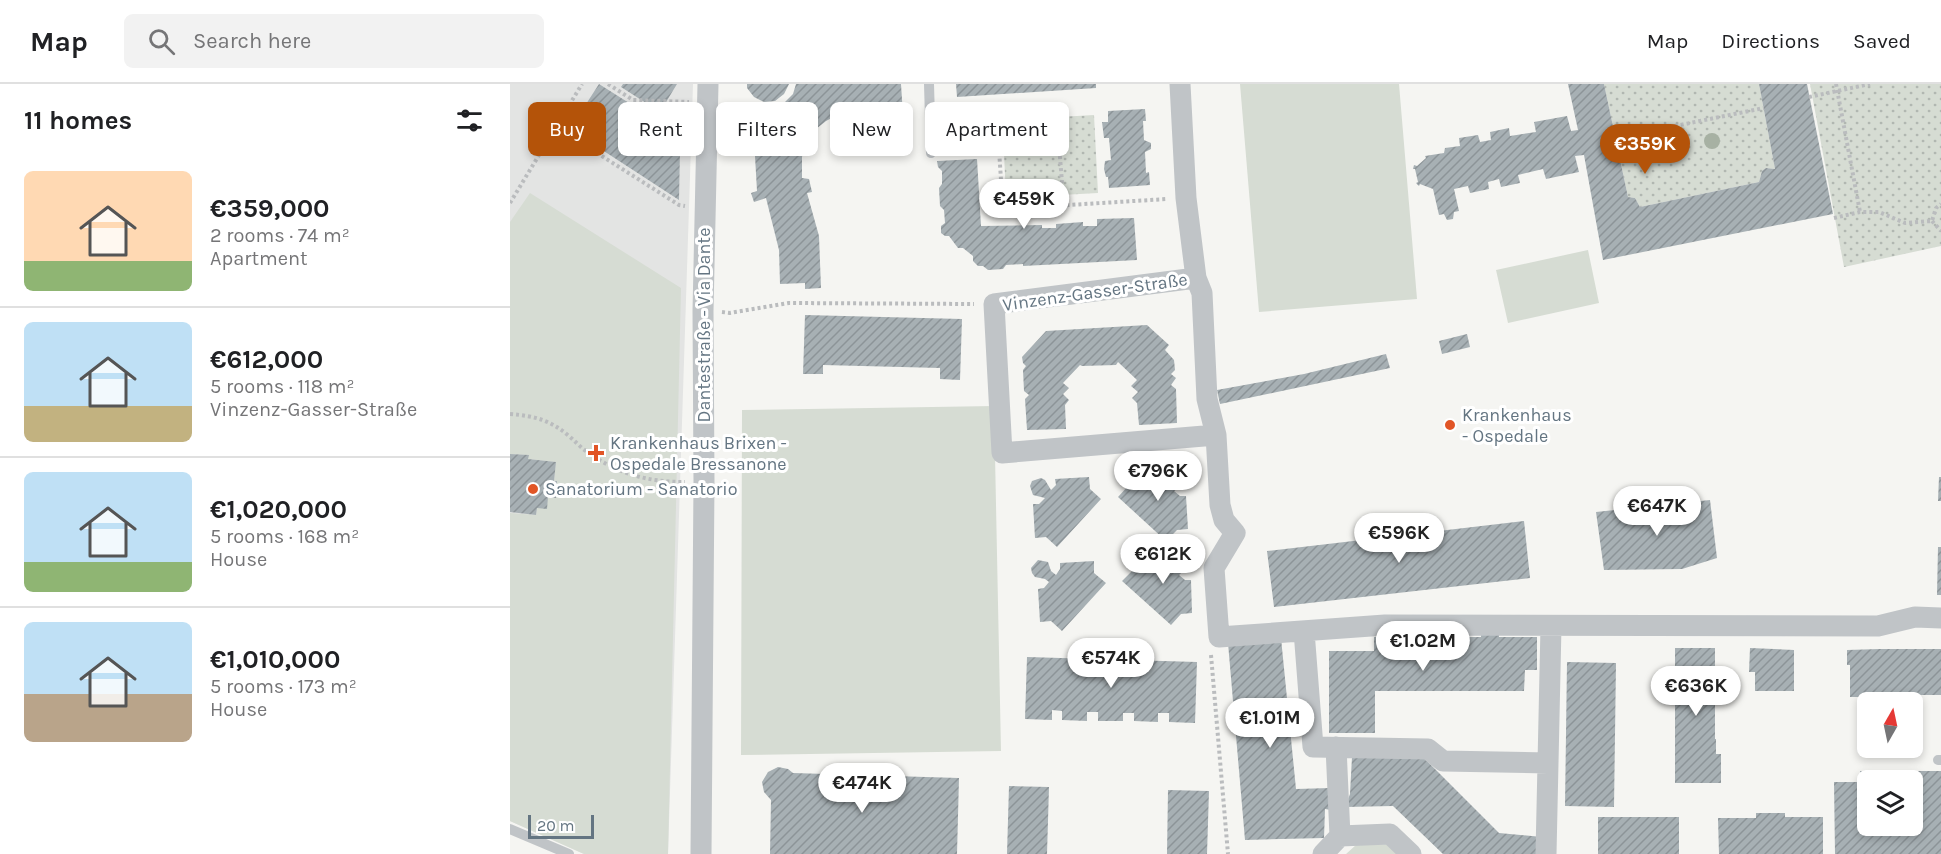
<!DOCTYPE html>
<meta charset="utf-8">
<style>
:root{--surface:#fff;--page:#f2f2f2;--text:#202124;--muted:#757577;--line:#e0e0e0;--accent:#b45309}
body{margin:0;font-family:Karla,sans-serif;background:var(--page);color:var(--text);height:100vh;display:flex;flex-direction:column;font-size:22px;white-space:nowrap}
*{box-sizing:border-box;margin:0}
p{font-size:20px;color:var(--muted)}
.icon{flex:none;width:33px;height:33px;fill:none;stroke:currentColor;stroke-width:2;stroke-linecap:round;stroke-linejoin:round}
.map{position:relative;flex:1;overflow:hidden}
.sheet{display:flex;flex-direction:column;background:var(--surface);width:510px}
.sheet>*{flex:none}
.top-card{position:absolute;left:18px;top:18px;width:570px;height:54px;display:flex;gap:12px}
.needle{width:39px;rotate:9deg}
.tools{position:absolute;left:1347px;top:608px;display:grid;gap:12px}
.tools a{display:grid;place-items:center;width:66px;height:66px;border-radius:9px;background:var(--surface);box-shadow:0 3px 9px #0003;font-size:30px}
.scale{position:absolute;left:18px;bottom:15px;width:66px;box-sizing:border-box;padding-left:6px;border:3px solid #647582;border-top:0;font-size:16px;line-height:21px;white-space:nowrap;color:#647582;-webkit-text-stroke:4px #fff;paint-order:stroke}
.price{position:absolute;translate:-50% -51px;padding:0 14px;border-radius:21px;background:#fff;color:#222;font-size:20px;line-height:39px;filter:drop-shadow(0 2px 3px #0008)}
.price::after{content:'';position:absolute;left:50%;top:36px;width:18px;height:14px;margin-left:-9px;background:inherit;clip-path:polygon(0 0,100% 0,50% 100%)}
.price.active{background:var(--accent);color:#fff}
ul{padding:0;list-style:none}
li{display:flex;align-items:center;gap:18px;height:150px;padding:0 24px}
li+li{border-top:2px solid var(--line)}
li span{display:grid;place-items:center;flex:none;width:168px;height:120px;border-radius:9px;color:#555}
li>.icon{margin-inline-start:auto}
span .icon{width:72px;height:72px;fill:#fffc;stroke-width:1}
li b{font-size:26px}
h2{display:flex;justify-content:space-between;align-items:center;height:72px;padding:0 24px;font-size:26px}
.pill{padding:0 21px;border-radius:9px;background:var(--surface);box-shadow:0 3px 9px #0003;font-size:21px;line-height:54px}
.pill.active{background:var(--accent);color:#fff}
header{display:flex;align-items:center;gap:36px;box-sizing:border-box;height:84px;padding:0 30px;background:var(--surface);border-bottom:2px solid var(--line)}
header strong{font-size:28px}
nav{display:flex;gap:33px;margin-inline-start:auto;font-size:21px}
.search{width:420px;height:54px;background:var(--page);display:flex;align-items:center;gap:15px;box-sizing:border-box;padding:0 21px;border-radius:9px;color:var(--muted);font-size:22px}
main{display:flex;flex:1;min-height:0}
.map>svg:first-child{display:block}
.built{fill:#e3e4e3}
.grass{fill:url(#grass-dots)}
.park{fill:#d6dcd3}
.building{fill:url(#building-hatch);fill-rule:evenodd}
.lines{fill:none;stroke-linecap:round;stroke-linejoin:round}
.path{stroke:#babcbe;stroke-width:4;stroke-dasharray:3 3;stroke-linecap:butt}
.lane{stroke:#c0c4c7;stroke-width:10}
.street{stroke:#c0c4c7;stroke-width:21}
.tree{fill:#a7b1a3}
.poi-dot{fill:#e15526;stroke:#fff;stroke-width:2}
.labels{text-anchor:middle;stroke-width:6;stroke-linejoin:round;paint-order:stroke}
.street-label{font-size:18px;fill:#647582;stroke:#fff}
.poi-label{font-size:18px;fill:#647582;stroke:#fff;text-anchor:start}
</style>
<header>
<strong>Map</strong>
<div class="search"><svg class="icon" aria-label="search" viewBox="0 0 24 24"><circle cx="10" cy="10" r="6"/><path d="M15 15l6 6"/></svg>Search here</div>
<nav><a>Map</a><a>Directions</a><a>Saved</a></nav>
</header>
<main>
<section class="sheet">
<h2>11 homes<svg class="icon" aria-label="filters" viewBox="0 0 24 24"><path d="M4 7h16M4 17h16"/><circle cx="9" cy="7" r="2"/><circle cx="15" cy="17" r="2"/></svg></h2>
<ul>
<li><span style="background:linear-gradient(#ffd9b3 75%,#8fb573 0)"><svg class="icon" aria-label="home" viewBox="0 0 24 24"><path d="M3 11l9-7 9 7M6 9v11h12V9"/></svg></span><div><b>€359,000</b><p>2 rooms · 74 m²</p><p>Apartment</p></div></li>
<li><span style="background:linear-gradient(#bfe0f5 70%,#c2b280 0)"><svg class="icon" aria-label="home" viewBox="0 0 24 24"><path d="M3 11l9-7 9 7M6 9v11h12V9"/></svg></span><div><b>€612,000</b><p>5 rooms · 118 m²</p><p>Vinzenz-Gasser-Straße</p></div></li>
<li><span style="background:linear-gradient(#bfe0f5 75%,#8fb573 0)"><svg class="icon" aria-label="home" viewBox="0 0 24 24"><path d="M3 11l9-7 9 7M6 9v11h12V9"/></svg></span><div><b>€1,020,000</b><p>5 rooms · 168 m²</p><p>House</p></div></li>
<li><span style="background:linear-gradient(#bfe0f5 60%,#b9a48a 0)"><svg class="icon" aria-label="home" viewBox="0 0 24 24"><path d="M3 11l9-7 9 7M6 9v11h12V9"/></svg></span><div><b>€1,010,000</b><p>5 rooms · 173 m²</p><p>House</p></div></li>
</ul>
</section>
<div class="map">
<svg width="1431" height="770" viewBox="0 0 1431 770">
<defs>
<pattern id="grass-dots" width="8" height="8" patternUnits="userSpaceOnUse" patternTransform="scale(1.5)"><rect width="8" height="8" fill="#d6dcd3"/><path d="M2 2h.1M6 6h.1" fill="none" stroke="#b1b7b1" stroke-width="1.8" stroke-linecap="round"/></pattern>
<pattern id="building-hatch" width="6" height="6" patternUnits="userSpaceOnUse" patternTransform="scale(1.5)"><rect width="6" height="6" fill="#a7b0b4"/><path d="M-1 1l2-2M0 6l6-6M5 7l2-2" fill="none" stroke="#8c9498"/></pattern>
</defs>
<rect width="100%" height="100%" fill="#f5f5f2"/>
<path class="built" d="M0,0H183L158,770H74L0,737Z"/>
<path class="grass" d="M1094,0H1249L1265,85L1257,84L1252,87L1249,98L1130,123L1125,114L1118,113Z
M1300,0H1431V162L1334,183Z
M584,31L588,109L496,114L494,69L450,72L448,39Z"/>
<path class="park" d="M730,0H889L907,215L749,228Z
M20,109L171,204L158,770H74L0,737V429L26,431L27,424L38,413L46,414L47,398L44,397L46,378L18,375V371L0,370V138Z
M1078,166L1089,219L998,239L986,186Z
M484,322L491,667L231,671L232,326Z
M881,760L892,770H836L846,761Z"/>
<path class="building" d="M89,0L176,55L170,65L169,116L60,45Z
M113,0H167L150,28L111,3Z
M237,0H279L274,10L265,17L254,18L244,13L237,4Z
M286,0H391L393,31H377L376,26L333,28L316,37L306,45L295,62L292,73V94L299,95L302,108L297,109L309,152L311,204L295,205V199L270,200L269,166L256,114L244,118L241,109L247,107L243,37H241V27L262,25L275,18L283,10Z
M446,0H586V4L447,13Z
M1058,0H1094L1118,113L1125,114L1130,123L1249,98L1252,87L1256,84L1265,85L1249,0H1297L1323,130L1093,176L1074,71L1065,72L1069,88L1036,95L1033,85L1008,91L1010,99L991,103L989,95L978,98L979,105L960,109L958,102L944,105L949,127L944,128L943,135L937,136L934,130L929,131L923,105L910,100L909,102L906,99L908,98L905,85H903L904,81L907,82L916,74L915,72L934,69L935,64L950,62L949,54L968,51L970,58L981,56L980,48L999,44L1000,52L1026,48L1024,38L1057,32L1061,47L1068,46Z
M635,25L636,37H633L634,56L641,59V65L635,68L636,89L639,88L640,101L599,104L598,93H596L594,85L595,77L601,76L599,54H594L592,38H598V27Z
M467,75L471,142L532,141V144H546V140L573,138V142H587V135L624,134L627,176L513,182V180L496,181L493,185L478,186L473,182H468L463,177V172L453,164H448L439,152H435L431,149V142L435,139L434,126L430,122L429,104L432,100V87L428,83L427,77Z
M295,231L452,235L450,296L430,295V284L313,281V290H293Z
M637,241L659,261L655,266L664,276L665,286L661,290L666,294L661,301L666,305L667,339L629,341L627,319L622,314L628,308L621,302L627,296L608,278L606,281L572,282L570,281L553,299L559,304L553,310L559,316L555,321L556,345L517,346L515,315L519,311L514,307L513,286L516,282L513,279L512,273L536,247Z
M957,250L960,263L932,270L929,257Z
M876,270L880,284L710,320L707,306L794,290Z
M0,370L19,371L18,375L46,378L44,397H47L46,414L38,413L37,425L27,424L26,431L0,428Z
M665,385L675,387L678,391L676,400L664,407L670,412H676L678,445L667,446L656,457L608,413L618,402L617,391L651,390V395L657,401L661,388Z
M579,393L580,405L591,415L547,463L536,453L525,454L523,420H529L535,414L523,411L520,402L522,397L531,394L535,396L541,406L546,401L545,395Z
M1429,393H1431V417H1428Z
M1200,416L1207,474L1172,485L1094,486L1086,428Z
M1014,437L1020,494L764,523L757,467Z
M1428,463H1431V511H1427Z
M671,467H676L684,473L682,484L673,487L669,491L675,496H681L682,529L671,530L661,541L612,497L623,486L622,475L656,473V479L661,484L665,481L664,475L666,471Z
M528,476L538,478L541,487L546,491L550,485V479L584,477V489L596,499L552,547L541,537L530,538L528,505L534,504L539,498L535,495L525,493L522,489L521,484Z
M904,549H924V553H971V549H989V553H1027V586H1015L1014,607H865V649H819V567H864V553L905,552Z
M771,554L786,705L820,704L821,726L815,725L814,754L735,756L718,559Z
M1165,564H1205V588H1207V604H1205V655H1206V670H1211V699H1165Z
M1240,564L1284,566V607H1245V588H1239Z
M1370,565H1431V611H1363V613H1340V581H1337V566Z
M517,573L687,578L685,639L659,638V629H648V638L624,637V629H613V637H588V628H577V637L552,636V627L542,626V636L515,635Z
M1057,578L1106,579L1104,723L1055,722Z
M842,673L914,674L989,749L1032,753V770H933L883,722L835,723L840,710Z
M268,683L278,685L283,689L449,694L447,770H260L261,716L254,708L252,698L258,688Z
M1350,687H1431V770H1325L1324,698H1350ZM1358,696H1402V741H1358Z
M499,702L539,703L537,770H497Z
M658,706L699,707L697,770H657Z
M1246,729H1275V733H1313V770H1209L1208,734H1246Z
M1088,733H1169V770H1088Z"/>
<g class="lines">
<path class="path" d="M98,0L123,16L179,18
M1326,0L1350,128
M1299,13L1360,0
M46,43L169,121L175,122
M1106,54L1254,24
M0,119L72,0
M554,123L549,61L541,54L498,56L489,66L493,125L657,115
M1324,134L1350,128H1369L1395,139L1422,137L1426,124L1431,120
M1422,137L1431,147
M212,228L220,229L279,219L464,220
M0,330C25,332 40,336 59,352C65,357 70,363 76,367C107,390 138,398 175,398
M701,571L718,770"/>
<path class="lane" d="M419,0L421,69
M1428,676H1431
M0,745L59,770"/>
<path class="street" d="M670,0L676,114L686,194L692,209L697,315L706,351L710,421L714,436L725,449L704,484L709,553L875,541L1368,542L1405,533L1431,534
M686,194L484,220L492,369L706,351
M794,547L803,663L918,665L933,677L1038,679L1036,770
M1038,679L1041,542
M830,752L880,750L901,770
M191,770L194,398L193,227L198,0
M813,770L830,752L826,663"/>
</g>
<circle class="tree" cx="1202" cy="57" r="8"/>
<g class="poi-dot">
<circle cx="940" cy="341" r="6"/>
<path d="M83 360h6v6h6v6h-6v6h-6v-6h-6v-6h6z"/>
<circle cx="23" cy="405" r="6"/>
</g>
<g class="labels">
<g class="street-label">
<text transform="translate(585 208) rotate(-8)" y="6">Vinzenz-Gasser-Straße</text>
<text transform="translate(194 241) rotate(-90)" y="6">Dantestraße - Via Dante</text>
</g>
<g class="poi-label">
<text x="952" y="337">Krankenhaus<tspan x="952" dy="21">- Ospedale</tspan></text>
<text x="100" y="365">Krankenhaus Brixen -<tspan x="100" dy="21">Ospedale Bressanone</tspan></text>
<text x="35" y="411">Sanatorium - Sanatorio</text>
</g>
</g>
</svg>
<div class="tools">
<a><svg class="needle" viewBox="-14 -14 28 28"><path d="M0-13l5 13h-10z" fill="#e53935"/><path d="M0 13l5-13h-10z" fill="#757577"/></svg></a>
<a><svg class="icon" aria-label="layers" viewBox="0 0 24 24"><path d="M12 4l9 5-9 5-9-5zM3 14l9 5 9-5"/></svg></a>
</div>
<div class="scale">20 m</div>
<b class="price active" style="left:1135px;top:91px">€359K</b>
<b class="price" style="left:514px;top:146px">€459K</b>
<b class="price" style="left:648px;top:418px">€796K</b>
<b class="price" style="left:1147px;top:453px">€647K</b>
<b class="price" style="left:889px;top:480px">€596K</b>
<b class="price" style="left:653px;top:501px">€612K</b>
<b class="price" style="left:913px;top:588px">€1.02M</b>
<b class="price" style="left:601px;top:605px">€574K</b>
<b class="price" style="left:1186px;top:633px">€636K</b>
<b class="price" style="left:760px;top:665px">€1.01M</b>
<b class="price" style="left:352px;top:730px">€474K</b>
<div class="top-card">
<a class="pill active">Buy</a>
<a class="pill">Rent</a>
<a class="pill">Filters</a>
<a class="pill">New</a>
<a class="pill">Apartment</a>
</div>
</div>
</main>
